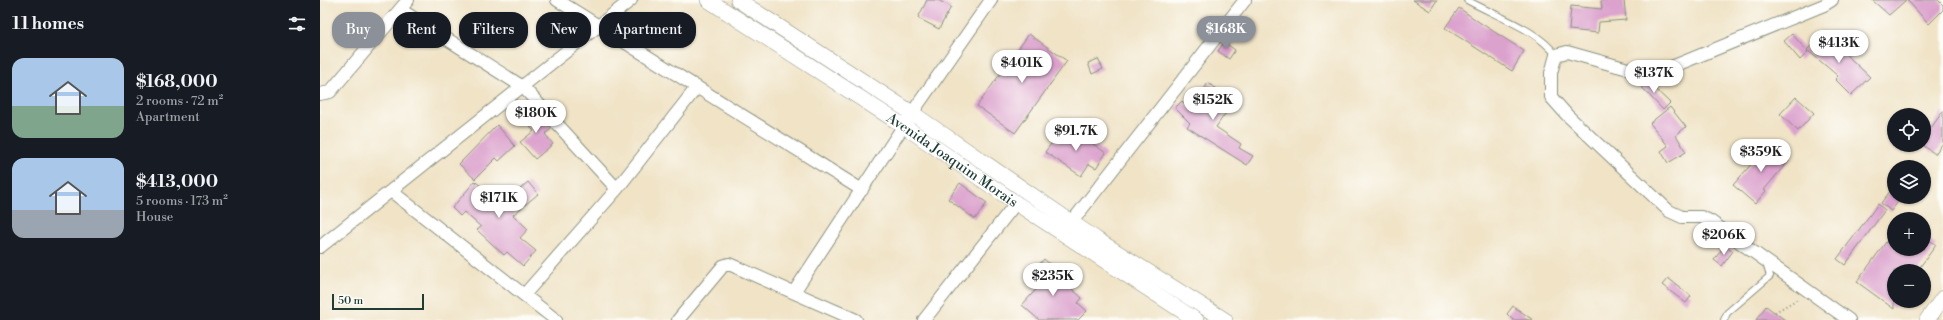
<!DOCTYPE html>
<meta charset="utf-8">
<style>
:root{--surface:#171b24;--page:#20242c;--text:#f1f3f6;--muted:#9ea1a6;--accent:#8c9099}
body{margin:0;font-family:"Libre Bodoni",serif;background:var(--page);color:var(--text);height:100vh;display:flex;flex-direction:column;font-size:15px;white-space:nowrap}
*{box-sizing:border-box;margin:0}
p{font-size:13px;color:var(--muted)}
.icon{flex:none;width:22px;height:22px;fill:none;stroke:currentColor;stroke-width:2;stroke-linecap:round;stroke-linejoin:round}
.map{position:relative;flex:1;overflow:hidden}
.drawer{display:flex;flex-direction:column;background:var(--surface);width:320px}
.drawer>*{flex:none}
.top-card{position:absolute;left:12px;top:12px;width:380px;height:36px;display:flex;gap:8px}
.tools{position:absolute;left:1567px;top:108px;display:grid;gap:8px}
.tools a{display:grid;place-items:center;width:44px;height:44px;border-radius:50%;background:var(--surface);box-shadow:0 1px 3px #0004;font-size:20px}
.scale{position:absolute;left:12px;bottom:10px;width:92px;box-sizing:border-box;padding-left:4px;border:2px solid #1f3d34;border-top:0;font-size:11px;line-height:14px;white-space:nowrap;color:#1f3d34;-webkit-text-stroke:3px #fdfcf7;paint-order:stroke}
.price{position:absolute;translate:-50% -34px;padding:0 9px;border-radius:14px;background:#fff;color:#222;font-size:13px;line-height:26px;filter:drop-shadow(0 1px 2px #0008)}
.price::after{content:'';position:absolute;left:50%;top:24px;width:12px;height:9px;margin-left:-6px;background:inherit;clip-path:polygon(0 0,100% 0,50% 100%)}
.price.on{background:var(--accent);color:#fff}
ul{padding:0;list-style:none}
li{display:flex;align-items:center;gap:12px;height:100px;padding:0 12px}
li span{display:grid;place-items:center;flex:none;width:112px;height:80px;border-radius:12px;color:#555}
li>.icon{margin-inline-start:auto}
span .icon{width:48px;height:48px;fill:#fffc;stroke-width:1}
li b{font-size:17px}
h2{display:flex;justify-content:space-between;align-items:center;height:48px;padding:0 12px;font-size:17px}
.pill{padding:0 14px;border-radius:16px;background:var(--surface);box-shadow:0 1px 3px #0004;font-size:14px;line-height:36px}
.pill.on{background:var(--accent);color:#fff}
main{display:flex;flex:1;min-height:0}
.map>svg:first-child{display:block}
.building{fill:#dca2ce}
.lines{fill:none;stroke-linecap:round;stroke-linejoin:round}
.service-casing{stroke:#88907d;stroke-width:8}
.minor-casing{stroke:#88907d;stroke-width:14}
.tertiary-casing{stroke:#88907d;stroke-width:16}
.path{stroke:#88907d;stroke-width:2;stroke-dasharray:1 3;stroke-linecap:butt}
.service{stroke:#fff;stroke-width:6}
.minor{stroke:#fff;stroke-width:12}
.tertiary{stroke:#fff;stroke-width:15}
.labels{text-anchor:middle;stroke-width:3;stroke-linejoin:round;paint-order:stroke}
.street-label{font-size:14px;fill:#1f3d34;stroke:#fdfcf7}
</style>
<main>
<section class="drawer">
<h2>11 homes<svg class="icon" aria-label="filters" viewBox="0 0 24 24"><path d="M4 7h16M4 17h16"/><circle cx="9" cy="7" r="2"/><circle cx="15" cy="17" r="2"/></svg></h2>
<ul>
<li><span style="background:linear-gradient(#a9c7e8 60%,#7fa58c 0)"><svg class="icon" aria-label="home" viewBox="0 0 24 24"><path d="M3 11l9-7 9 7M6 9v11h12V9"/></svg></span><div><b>$168,000</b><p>2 rooms · 72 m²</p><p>Apartment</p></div></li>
<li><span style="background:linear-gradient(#a9c7e8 65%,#9aa5b1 0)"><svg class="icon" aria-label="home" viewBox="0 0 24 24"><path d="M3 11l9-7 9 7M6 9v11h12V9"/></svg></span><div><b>$413,000</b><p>5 rooms · 173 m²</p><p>House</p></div></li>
</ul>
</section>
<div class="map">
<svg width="1623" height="320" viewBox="0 0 1623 320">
<rect width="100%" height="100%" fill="#fdfcf7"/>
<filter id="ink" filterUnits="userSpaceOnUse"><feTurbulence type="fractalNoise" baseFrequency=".025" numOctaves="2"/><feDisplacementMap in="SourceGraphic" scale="8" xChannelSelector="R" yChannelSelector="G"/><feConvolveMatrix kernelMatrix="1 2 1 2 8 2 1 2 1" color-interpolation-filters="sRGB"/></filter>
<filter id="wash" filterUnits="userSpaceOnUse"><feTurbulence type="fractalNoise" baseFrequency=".012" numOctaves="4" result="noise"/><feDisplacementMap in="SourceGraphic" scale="16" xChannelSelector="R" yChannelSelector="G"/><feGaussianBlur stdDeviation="0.9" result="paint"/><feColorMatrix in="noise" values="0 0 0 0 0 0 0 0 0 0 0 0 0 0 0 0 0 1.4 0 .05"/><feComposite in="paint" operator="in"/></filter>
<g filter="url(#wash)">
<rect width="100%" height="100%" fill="#f0e3c6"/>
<g id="blocks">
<path class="building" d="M607,0H618L631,7L619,29L598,18Z
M1093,0H1117L1110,11Z
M1289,0H1304L1306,20L1279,22L1278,33L1249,30L1251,6L1282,9L1281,1Z
M1552,0H1586L1569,15Z
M1587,0H1618L1623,5V10L1609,24Z
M1139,8L1159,22L1204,51L1192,71L1125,28Z
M1503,33L1550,77L1531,95L1515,79L1518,76L1487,50Z
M709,34L747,61L695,133L657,106Z
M1472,34L1488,52L1480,60L1464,41Z
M904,42L915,50L909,59L898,51Z
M778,59L783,69L772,74L768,63Z
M1323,77L1350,103L1343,110L1317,82Z
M888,83L914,101L896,127L921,144L919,148L933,156L927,165L867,127L870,123L855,108L862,101L871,110Z
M1476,97L1494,113L1478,131L1460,114Z
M207,102L231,129L225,134L233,144L215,159L200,142L214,131L210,127L215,123L201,107Z
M1350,107L1366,127L1356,135L1366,152L1348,163L1341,151L1348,146L1330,123Z
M1623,111V143L1615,154L1604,146V138Z
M177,125L195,146L179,161L176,158L155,179L139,164Z
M750,128L786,153L776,168L769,164L761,176L725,152L734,140L739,143Z
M1450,143L1469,160L1444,190L1446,191L1435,204L1413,185Z
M155,181L182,205L208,182L218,194L193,215L208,229L200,238L216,251L203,266L187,252L184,255L157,230L161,227L144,212L140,216L132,208Z
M640,183L667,203L655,219L628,199Z
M1571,190L1574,193V197L1581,198L1571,211L1561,203Z
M1558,204L1565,210L1525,265L1517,259Z
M1574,231V249H1604V236L1616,245L1597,271H1574V309L1537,282Z
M1405,245L1413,251L1402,266L1394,260Z
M724,259L732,266L730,269L762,298L758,303L767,311L758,320H719L702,305L722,283L711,274Z
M1348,278L1371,296L1366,303L1342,285Z
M1193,306L1213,320H1193L1187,314Z
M1446,306L1465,320H1436Z"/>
</g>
</g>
<g filter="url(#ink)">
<use href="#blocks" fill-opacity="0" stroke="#88907d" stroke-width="1"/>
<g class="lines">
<g class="service-casing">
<path id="service" d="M1147,0C1175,16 1217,29 1236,55
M1404,320L1407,313L1450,276L1446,263"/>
</g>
<g class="minor-casing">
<path id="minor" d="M237,0L542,190
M1512,0L1504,5L1344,70L1308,69L1247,52L1236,55L1231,73V97L1247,115L1349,211L1362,217H1381L1390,221L1529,320
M81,10L203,87L297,189
M0,94L10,92L88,0
M71,191L236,320
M751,223L925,0
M0,247L311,0
M474,292L592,113L671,0
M204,295L297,189L377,87
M358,320L403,266L409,264L536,320
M604,320L696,203"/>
</g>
<g class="tertiary-casing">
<g id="tertiary">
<path id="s1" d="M388,0L584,126L696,203L876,320"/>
<path d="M418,0L592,113L776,239L905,320"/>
<path d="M1607,320L1623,298"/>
</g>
</g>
<path class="path" d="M1455,312L1478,299"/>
<use href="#service" class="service"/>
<use href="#minor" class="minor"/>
<use href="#tertiary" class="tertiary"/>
</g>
</g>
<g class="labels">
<g class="street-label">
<text dy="5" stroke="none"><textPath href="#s1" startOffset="292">Avenida Joaquim Morais</textPath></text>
</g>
</g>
</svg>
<div class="tools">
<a><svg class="icon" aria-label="locate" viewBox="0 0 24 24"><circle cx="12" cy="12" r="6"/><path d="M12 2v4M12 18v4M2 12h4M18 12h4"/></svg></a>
<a><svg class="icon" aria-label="layers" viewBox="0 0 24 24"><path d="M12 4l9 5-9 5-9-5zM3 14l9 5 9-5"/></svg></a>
<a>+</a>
<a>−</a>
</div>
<div class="scale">50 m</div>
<b class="price on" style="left:906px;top:50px">$168K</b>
<b class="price" style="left:1519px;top:64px">$413K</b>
<b class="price" style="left:702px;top:84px">$401K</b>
<b class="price" style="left:1334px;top:94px">$137K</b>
<b class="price" style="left:893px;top:121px">$152K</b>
<b class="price" style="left:216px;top:134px">$180K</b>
<b class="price" style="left:756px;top:152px">$91.7K</b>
<b class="price" style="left:1441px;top:173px">$359K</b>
<b class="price" style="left:179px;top:219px">$171K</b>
<b class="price" style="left:1404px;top:256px">$206K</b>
<b class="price" style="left:733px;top:297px">$235K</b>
<div class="top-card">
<a class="pill on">Buy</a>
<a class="pill">Rent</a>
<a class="pill">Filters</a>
<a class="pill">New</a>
<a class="pill">Apartment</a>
</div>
</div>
</main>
